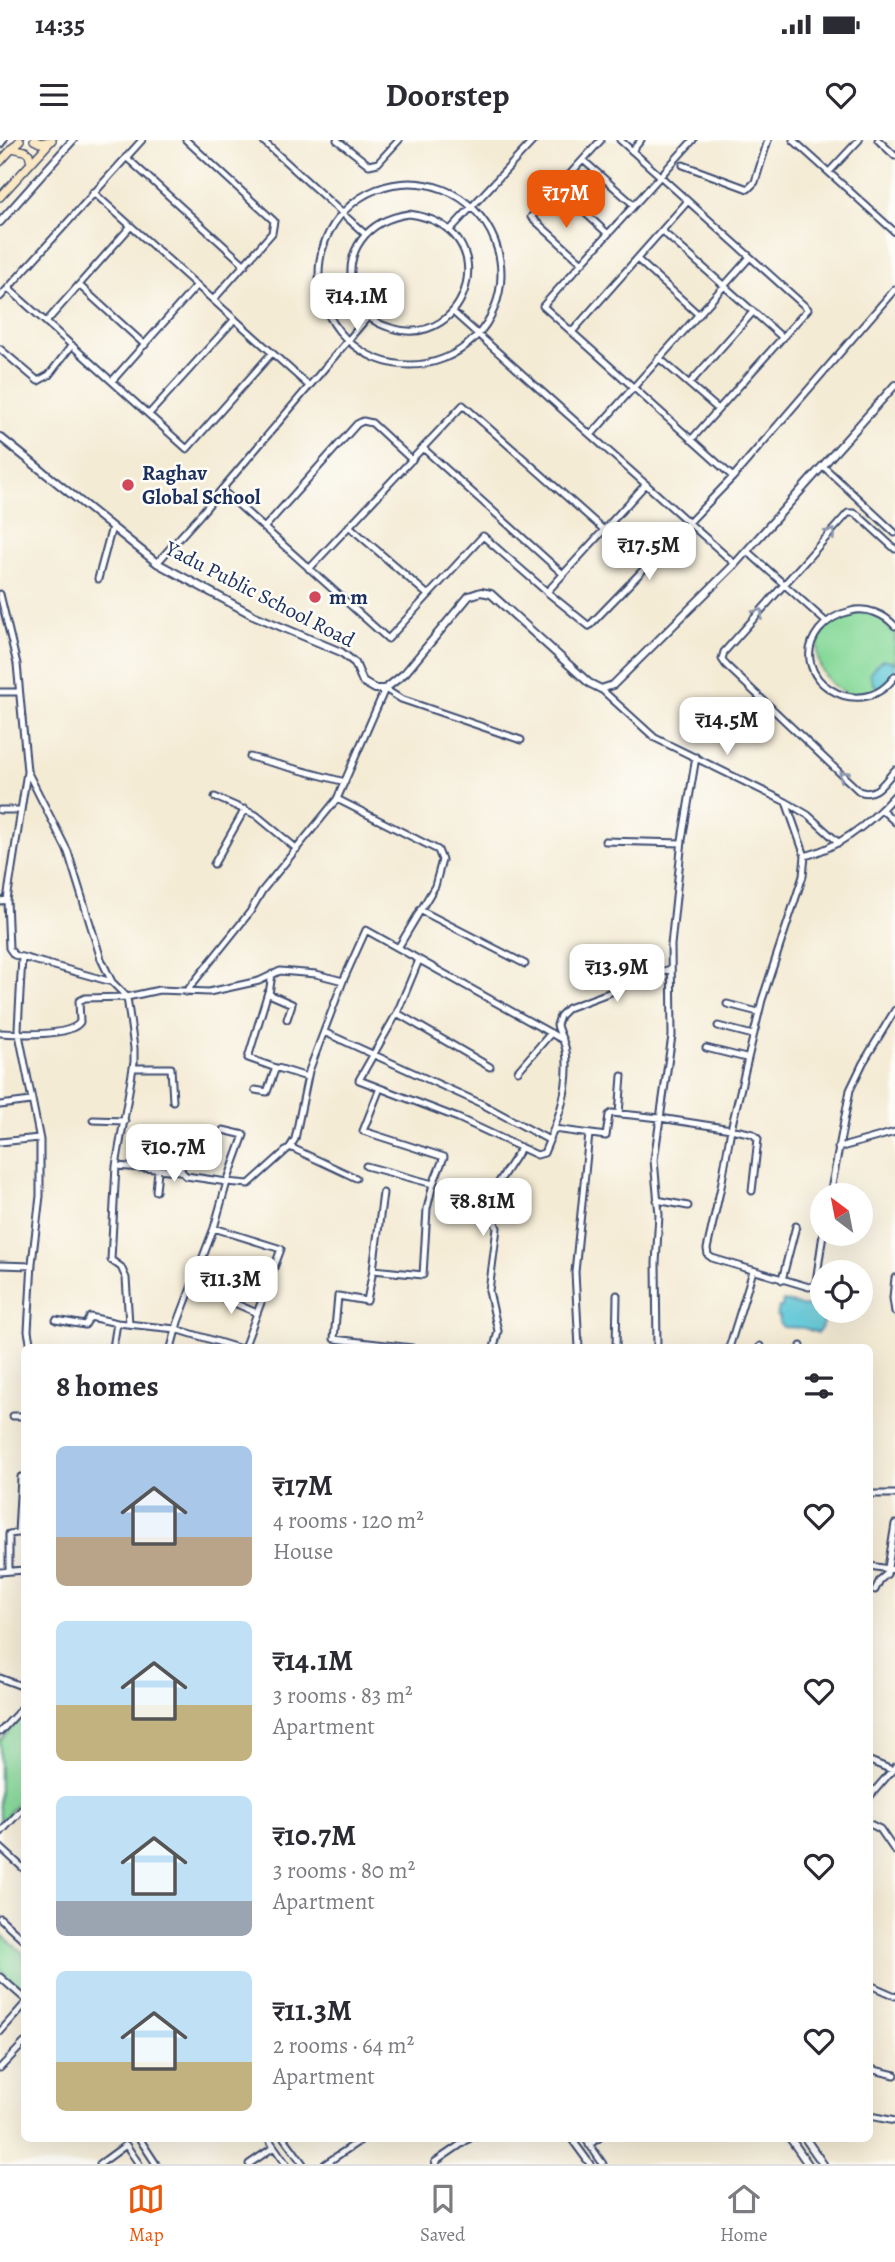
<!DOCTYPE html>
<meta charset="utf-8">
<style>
:root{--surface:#fff;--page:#f2f2f3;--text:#2b2b33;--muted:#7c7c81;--line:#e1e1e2;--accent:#ea580c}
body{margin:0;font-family:Alegreya,serif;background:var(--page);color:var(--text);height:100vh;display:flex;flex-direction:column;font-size:26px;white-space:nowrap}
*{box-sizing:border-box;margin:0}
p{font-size:23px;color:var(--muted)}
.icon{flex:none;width:38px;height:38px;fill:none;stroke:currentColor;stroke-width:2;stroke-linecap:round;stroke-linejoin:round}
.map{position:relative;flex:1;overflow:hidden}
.side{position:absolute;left:21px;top:1204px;width:852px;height:798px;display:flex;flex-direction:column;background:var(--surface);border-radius:10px;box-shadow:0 7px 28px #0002}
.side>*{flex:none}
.needle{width:46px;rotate:328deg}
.fabs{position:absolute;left:810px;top:1043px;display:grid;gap:14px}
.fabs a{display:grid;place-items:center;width:63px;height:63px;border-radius:50%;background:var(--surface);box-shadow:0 7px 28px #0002;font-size:35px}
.price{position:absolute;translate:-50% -60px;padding:0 16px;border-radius:14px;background:#fff;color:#222;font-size:23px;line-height:46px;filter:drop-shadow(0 2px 4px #0008)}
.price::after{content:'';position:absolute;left:50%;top:42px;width:21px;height:16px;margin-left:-10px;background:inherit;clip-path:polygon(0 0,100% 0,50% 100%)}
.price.selected{background:var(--accent);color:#fff}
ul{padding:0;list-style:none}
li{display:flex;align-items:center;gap:21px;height:175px;padding:0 35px}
li span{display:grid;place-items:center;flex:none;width:196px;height:140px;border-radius:10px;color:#555}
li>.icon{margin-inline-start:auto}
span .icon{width:84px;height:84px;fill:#fffc;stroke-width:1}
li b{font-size:30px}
h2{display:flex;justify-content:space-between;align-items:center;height:84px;padding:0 35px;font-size:30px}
.status{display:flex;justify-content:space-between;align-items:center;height:49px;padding:0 35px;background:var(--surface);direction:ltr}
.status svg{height:19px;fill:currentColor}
header{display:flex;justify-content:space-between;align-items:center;height:91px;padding:0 35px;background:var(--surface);font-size:32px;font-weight:600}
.menu{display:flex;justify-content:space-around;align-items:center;height:98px;border-top:2px solid var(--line);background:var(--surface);font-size:19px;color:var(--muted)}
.menu a{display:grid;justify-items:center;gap:4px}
.menu .selected{color:var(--accent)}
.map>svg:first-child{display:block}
.green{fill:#87d99a;stroke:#51847c;stroke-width:2}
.water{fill:#5dc7d7;stroke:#3c7b9a;stroke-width:2}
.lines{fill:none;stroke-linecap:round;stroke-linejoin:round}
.minor-casing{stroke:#3c4b70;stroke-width:9}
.tertiary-casing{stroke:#3c4b70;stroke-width:10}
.secondary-casing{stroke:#3c4b70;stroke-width:10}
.minor{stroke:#fff;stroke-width:5}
.tertiary{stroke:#fff;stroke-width:6}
.secondary{stroke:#fae7c3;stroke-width:7}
.oneway{stroke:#8d97ae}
.poi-dot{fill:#d1495b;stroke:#fdfcf7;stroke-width:2.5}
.labels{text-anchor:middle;stroke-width:5;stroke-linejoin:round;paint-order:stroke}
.poi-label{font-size:21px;font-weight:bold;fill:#1b2f5e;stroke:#fdfcf7;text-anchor:start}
.street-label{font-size:21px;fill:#1b2f5e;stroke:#fdfcf7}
</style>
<div class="status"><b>14:35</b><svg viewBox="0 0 49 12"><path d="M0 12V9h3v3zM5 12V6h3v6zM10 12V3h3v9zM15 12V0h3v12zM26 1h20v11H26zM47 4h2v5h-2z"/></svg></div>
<header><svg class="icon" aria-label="menu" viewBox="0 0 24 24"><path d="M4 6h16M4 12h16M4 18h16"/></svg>Doorstep<svg class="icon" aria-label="heart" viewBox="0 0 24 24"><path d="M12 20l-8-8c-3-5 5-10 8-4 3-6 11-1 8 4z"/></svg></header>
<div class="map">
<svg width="895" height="2024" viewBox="0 0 895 2024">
<rect width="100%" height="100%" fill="#fdfcf7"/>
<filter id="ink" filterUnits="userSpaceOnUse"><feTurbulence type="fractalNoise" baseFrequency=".0143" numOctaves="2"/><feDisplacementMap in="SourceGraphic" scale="14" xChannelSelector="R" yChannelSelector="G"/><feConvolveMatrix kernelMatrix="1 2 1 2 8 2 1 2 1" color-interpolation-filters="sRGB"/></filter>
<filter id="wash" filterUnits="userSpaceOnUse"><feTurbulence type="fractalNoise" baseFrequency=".00686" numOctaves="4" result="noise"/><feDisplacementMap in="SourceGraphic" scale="28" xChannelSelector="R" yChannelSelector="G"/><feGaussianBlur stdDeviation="1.57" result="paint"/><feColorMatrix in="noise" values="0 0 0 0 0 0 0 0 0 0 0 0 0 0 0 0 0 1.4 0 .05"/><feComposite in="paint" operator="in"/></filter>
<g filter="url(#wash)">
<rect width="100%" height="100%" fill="#f4ebd4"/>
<path class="green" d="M855,471C872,472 885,475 895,489V537C844,597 773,495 855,471Z
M24,1574V1656L0,1683V1601Z
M0,1793L24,1814V1852L0,1830Z"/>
<path class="water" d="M882,520H888L895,523V532L878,548L873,543L870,533Z
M783,1161C796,1163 803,1170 816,1164L821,1167C825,1178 825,1183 818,1193L804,1188L783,1187L779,1182L780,1177L777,1176L779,1167H782Z"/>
</g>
<g filter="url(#ink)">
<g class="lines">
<g class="minor-casing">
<path id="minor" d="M186,0L274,81L272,93L213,160
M262,0L365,94
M337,0L369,25L378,23L399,0
M620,0L808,169L691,300
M693,0L543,166L733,337
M793,0L895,92
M878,0L895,16
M632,11L641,0
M126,17L245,125
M583,20L634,65
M683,25L748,49L755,42L768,0
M829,32L859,0
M319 134a91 91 0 1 1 182 0a91 91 0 1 1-182 0Z
M558,48L608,94
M93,52L309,246
M409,74C507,87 469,212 391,188C371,182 361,173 354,153C342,111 367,80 409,74Z
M450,90L534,0
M662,91L783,198
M637,119L699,175
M582,123L531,77L601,0
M79,145L145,205
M8,148L187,309L272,213
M0,157L142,0
M453,172L735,424
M47,181L131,86
M572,192L688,61
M0,209L38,241L49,235L72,205
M659,218L718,269
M112,241L197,145
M689,244L753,172
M149,274L235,179
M591,295L750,117
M423,308L563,434
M824,327L895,393
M222,350L388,499L483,396L547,452L589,486L733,337L895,149
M349,386L428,455
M264,388L357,284L363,281L372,283L412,320
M895,409L859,376L854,373H848L724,512L722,519L726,525L859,651C876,658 884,642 895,630
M747,411L826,482
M157,423L200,375L367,178
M309,429L463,265L604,390
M98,439L112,387
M547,452L646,344
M0,454L17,524L27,631L68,712L101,819L112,842L127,857L134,908V922L116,1026L111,1120L121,1127L126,1138L129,1184
M895,486C884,474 867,467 851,471C838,474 827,480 819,490C783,536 860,587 895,536
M0,552H19
M250,617L345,642
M215,657L256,675L297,709
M337,659L438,710L442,720L435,746L398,808
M786,662L808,675L839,703
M0,670H21
M882,670L895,682
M605,701L682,703
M805,716C840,707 871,682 895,655
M214,724L245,669
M7,760L9,808L14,815L22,817L18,889L40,1000V1056L32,1123L28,1191L31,1208
M0,761L7,760L27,632
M420,770L525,824
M22,817L112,842
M419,820L397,873L359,940L458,978L537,1015L544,1013C558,980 571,947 566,911C565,902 559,894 557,885L560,876L568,868L611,852L640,837L671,829
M272,834L269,854L292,864L287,879
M186,852L250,772L262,751L337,659L385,549L401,559L521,600
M268,852L248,918L276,928
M727,864L758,872
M397,873L490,927
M718,886L753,895
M324,892L482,964L549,1000
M0,893C18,894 70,897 80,882L79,861L85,858L127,857L159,850L209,852L259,841L280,831L316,834L343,841L366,790L563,900
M706,908L746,918
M133,928H171L173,961
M518,931L551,893
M380,948L363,991L444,1017L433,1044L427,1069L423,1135L373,1130L367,1161L338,1156L334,1199L412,1208
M255,950L267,952L275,930L278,928L307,937
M0,965L31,961
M619,974L622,936
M93,980L125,981
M554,989L606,996L609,975L612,973L660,978L731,989L762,860L803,736L805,716L786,662L655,598L601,549
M0,1002L39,998
M290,1007L356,1038
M838,1008L895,992
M116,1026L181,1031L186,1036L227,1042L244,995L223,990
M366,1026L433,1044
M181,1031L185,990
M156,1051L158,1030
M752,1051L758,999L753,994L731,989L721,1047L707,1109L708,1115L712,1118L809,1147L813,1146L816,1142L823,1094
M830,1055L850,950L863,923L895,870
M657,1060L688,1066
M214,1088L281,1109L244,1208
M0,1125L32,1126
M373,1130L383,1053
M895,1138L893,1158L895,1172
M782,1140L796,1086
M216,1155L257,1173
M56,1180L85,1185L90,1177L117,1183L176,1189L238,1208
M760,1206L761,1208
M113,1208L117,1183
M171,1208L178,1182L214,1088L227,1042L249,1044L290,1007L295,999L309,931L343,841
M494,1208L498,1191L489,1151L497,1088L488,1065L493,1051L521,1008
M579,1208L575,1132L589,994
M616,1208L617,1155
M657,1208L656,1123L659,1075L654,1020L672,896L671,805L682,700L696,617
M729,1208L753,1131
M801,1208V1206
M13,1276H24
M870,1354H895
M870,1426L895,1430
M9,1430V1394L18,1393L21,1337H24
M0,1432L24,1430
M875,1450L880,1440L887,1434L895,1384
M0,1538L24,1547
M0,1592L23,1567L24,1568
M870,1621L892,1630
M870,1656L895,1627
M870,1684L880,1689L895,1711
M0,1693L24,1667
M0,1707L24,1729
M0,1778L24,1800
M0,1837L24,1858
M870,1845L895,1856
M0,1892L24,1865
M0,1928L24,1903
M870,1929L895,1935
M870,1976L895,1981
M139,1998L156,2024
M268,1998L286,2024
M284,1998L303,2024
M571,1998L590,2024
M585,1998L603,2024
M589,2005L599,1998
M100,2024L126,2005L139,2024
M249,2024L274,2007
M325,2024L364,1998
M436,2024L435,2022L470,1998"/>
</g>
<g class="tertiary-casing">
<path id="tertiary" d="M0,4L3,0
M0,82L73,0
M0,297L157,423L253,475L341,512L355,523L363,542L375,549H385L405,533L469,456L481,452L491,454L589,543L601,549L613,545L735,424L895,245
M790,1998L808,2024
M805,1998L823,2024"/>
</g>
<g class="secondary-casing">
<path id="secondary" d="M34,0L40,3L50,1
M12,8L25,11L29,14L31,23
M0,22L20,0
M0,57L52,0"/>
</g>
<use href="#minor" class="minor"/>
<use href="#tertiary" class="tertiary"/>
<use href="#secondary" class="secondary"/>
</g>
<defs><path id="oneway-chevron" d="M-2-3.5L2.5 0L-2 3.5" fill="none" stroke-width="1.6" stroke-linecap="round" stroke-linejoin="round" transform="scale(1.75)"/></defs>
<g class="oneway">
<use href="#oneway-chevron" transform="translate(831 393) rotate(-48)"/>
<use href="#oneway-chevron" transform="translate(759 473) rotate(-49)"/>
<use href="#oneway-chevron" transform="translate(843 635) rotate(-137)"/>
</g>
</g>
<g class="poi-dot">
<circle cx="128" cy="345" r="7"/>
<circle cx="315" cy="457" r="7"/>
</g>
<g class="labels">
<g class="poi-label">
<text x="142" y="340">Raghav<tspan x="142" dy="24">Global School</tspan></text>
<text x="329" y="464">m m</text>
</g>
<g class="street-label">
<text transform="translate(260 454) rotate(27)" y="7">Yadu Public School Road</text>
</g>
</g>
</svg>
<div class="fabs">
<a><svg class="needle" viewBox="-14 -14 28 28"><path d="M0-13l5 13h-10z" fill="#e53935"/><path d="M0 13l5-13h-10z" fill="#7c7c81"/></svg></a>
<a><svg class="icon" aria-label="locate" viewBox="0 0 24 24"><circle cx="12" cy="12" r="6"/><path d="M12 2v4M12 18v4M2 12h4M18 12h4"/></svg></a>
</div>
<b class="price selected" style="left:566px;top:90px">₹17M</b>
<b class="price" style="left:357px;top:193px">₹14.1M</b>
<b class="price" style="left:649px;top:442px">₹17.5M</b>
<b class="price" style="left:727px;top:617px">₹14.5M</b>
<b class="price" style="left:617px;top:864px">₹13.9M</b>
<b class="price" style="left:174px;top:1044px">₹10.7M</b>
<b class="price" style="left:483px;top:1098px">₹8.81M</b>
<b class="price" style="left:231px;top:1176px">₹11.3M</b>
<section class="side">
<h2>8 homes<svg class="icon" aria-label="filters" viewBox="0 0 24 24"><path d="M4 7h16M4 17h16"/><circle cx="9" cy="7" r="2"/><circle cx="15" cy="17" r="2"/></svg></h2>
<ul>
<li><span style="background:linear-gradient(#a9c7e8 65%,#b9a48a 0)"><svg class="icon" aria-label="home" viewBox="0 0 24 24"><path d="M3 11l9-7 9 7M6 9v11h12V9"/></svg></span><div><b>₹17M</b><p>4 rooms · 120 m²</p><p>House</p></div><svg class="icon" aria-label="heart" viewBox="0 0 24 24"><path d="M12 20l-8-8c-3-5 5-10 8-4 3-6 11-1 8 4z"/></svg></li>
<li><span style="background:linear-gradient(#bfe0f5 60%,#c2b280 0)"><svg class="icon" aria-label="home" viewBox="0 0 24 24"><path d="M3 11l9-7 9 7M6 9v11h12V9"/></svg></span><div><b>₹14.1M</b><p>3 rooms · 83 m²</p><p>Apartment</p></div><svg class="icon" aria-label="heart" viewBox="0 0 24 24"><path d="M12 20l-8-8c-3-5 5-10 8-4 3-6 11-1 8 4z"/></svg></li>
<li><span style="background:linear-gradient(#bfe0f5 75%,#9aa5b1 0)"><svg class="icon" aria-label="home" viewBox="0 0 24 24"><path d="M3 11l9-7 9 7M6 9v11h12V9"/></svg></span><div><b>₹10.7M</b><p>3 rooms · 80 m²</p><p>Apartment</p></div><svg class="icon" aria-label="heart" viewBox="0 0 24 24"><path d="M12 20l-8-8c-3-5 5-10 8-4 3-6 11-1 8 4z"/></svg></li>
<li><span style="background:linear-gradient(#bfe0f5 65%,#c2b280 0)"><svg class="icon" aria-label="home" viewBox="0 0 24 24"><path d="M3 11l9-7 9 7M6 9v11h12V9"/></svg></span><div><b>₹11.3M</b><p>2 rooms · 64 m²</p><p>Apartment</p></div><svg class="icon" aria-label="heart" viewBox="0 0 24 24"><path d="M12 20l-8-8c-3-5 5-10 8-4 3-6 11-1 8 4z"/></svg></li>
</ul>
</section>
</div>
<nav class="menu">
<a class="selected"><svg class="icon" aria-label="map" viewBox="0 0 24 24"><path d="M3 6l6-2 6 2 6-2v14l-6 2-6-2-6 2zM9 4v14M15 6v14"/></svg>Map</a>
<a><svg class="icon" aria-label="saved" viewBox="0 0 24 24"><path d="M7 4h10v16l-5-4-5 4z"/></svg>Saved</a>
<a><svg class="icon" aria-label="home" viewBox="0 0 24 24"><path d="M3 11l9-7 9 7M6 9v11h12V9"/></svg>Home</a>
</nav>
